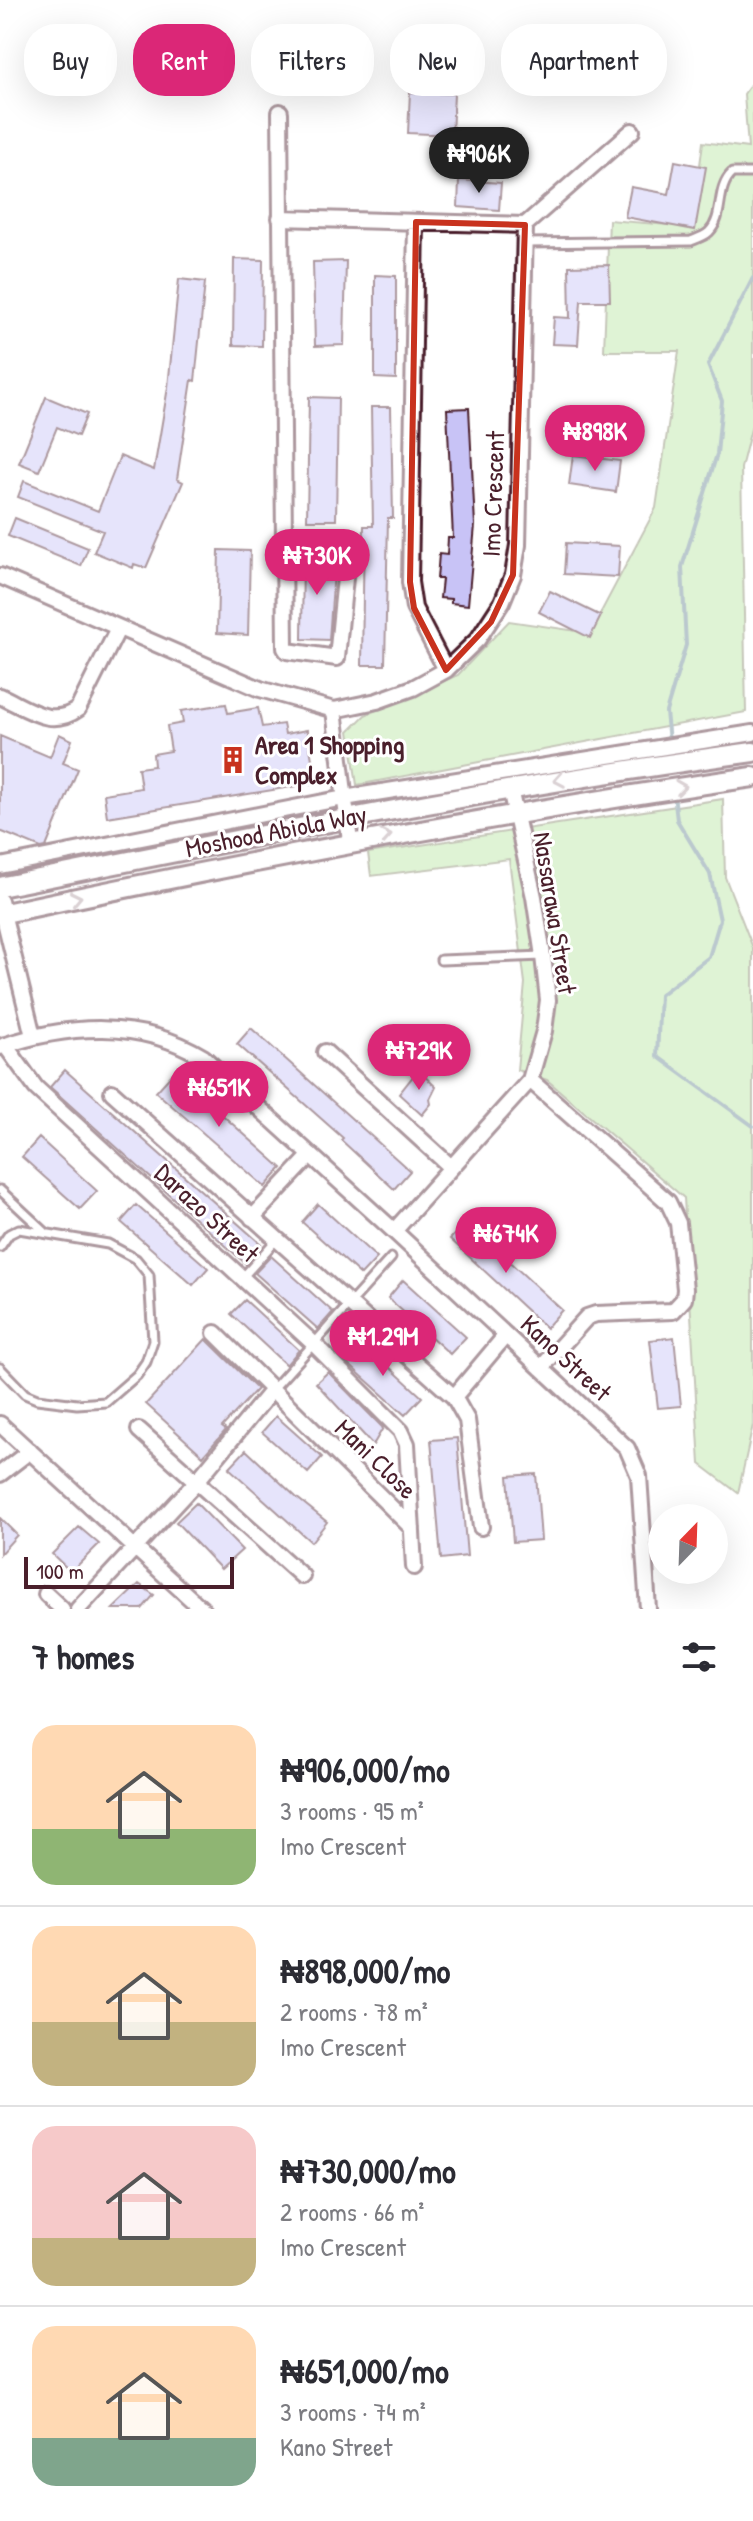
<!DOCTYPE html>
<meta charset="utf-8">
<style>
:root{--surface:#fff;--page:#f2f2f3;--text:#2b2b33;--muted:#7c7c81;--line:#e1e1e2;--accent:#db2777}
body{margin:0;font-family:"Patrick Hand",sans-serif;background:var(--page);color:var(--text);height:100vh;display:flex;flex-direction:column;font-size:30px;white-space:nowrap}
*{box-sizing:border-box;margin:0}
p{font-size:26px;color:var(--muted)}
.icon{flex:none;width:44px;height:44px;fill:none;stroke:currentColor;stroke-width:2;stroke-linecap:round;stroke-linejoin:round}
.map{position:relative;height:1609px;overflow:hidden}
.panel{display:flex;flex-direction:column;background:var(--surface);flex:1}
.panel>*{flex:none}
.banner{position:absolute;left:24px;top:24px;width:706px;height:72px;display:flex;gap:16px}
.needle{width:52px;rotate:23deg}
.controls{position:absolute;left:648px;top:1504px;display:grid;gap:16px}
.controls a{display:grid;place-items:center;width:80px;height:80px;border-radius:50%;background:var(--surface);box-shadow:0 8px 32px #0002;font-size:40px}
.scale{position:absolute;left:24px;bottom:20px;width:210px;box-sizing:border-box;padding-left:8px;border:4px solid #4a1f2b;border-top:0;font-size:22px;line-height:28px;white-space:nowrap;color:#4a1f2b;-webkit-text-stroke:6px #fff;paint-order:stroke}
.price{position:absolute;translate:-50% -68px;padding:0 18px;border-radius:28px;background:var(--accent);color:#fff;font-size:26px;line-height:52px;filter:drop-shadow(0 2px 4px #0008)}
.price::after{content:'';position:absolute;left:50%;top:48px;width:24px;height:18px;margin-left:-12px;background:inherit;clip-path:polygon(0 0,100% 0,50% 100%)}
.price.on{background:#222;color:#fff}
ul{padding:0;list-style:none}
li{display:flex;align-items:center;gap:24px;height:200px;padding:0 32px}
li+li{border-top:2px solid var(--line)}
li span{display:grid;place-items:center;flex:none;width:224px;height:160px;border-radius:24px;color:#555}
li>.icon{margin-inline-start:auto}
span .icon{width:96px;height:96px;fill:#fffc;stroke-width:1}
li b{font-size:34px}
h2{display:flex;justify-content:space-between;align-items:center;height:96px;padding:0 32px;font-size:34px}
.chip{padding:0 28px;border-radius:32px;background:var(--surface);box-shadow:0 8px 32px #0002;font-size:28px;line-height:72px}
.chip.on{background:var(--accent);color:#fff}
.map>svg:first-child{display:block}
.green{fill:#b8e5a2;stroke:#818266;stroke-width:2}
.lines{fill:none;stroke-linecap:round;stroke-linejoin:round}
.stream{stroke:#678693;stroke-width:4}
.building{fill:#c8c3f6;stroke:#4a1f2b;stroke-width:2}
.lane-casing{stroke:#4a1f2b;stroke-width:13}
.street-casing{stroke:#4a1f2b;stroke-width:20}
.secondary-casing{stroke:#4a1f2b;stroke-width:24}
.lane{stroke:#fff;stroke-width:7}
.street{stroke:#fff;stroke-width:14}
.secondary{stroke:#fff;stroke-width:18}
.oneway{stroke:#ae9aa0}
.marked{fill:none;stroke:#c8321e;stroke-width:6;stroke-linejoin:round}
.labels{text-anchor:middle;stroke-width:6;stroke-linejoin:round;paint-order:stroke}
.street-label{font-size:26px;fill:#4a1f2b;stroke:#fff}
.poi-label{font-size:26px;font-weight:bold;fill:#4a1f2b;stroke:#fff;text-anchor:start}
</style>
<div class="map">
<svg width="753" height="1609" viewBox="0 0 753 1609">
<rect width="100%" height="100%" fill="#fff"/>
<filter id="ink" filterUnits="userSpaceOnUse"><feTurbulence type="fractalNoise" baseFrequency=".0125" numOctaves="2"/><feDisplacementMap in="SourceGraphic" scale="16" xChannelSelector="R" yChannelSelector="G"/><feConvolveMatrix kernelMatrix="1 2 1 2 8 2 1 2 1" color-interpolation-filters="sRGB"/></filter>
<g filter="url(#ink)">
<path class="green" d="M753,81V421L741,468L746,712L357,785L349,731L365,715L458,675L509,621L590,633L656,508L679,351H604L609,220L692,227L703,142L748,148L744,94Z
M723,799L725,877L753,948V1425L738,1493L700,1464L684,1198L547,1080L517,1070L525,983L509,859L371,876L368,853Z"/>
<g class="lines">
<path class="stream" d="M669,741L666,712L686,645L682,567L717,454L722,401L708,365L753,278
M674,794L677,820L710,874L720,920L709,957L660,995L657,1056L753,1126"/>
</g>
<path class="building" d="M410,92L454,94L452,135L408,133Z
M675,161L706,167L695,230L625,217L631,187L669,194Z
M459,180L501,183L499,210L458,207Z
M234,259L263,260L262,346L233,345Z
M346,261L344,345L315,346L313,262Z
M609,265L610,301H581L578,345L552,344L554,317L570,318L569,266Z
M375,275L396,276V379L375,378Z
M179,279L205,282L195,381L192,380L177,479L183,482L146,568L134,564L133,568L94,552L103,531L18,497L24,481L98,511L120,456L154,470L168,387Z
M46,397L87,414L78,436L57,427L39,471L19,463Z
M309,397L338,398L336,520H307Z
M371,407H391L393,518H388L385,665H362L364,526H373Z
M469,408L475,525L468,605L451,603V599L440,598L442,579H437L439,554L447,555L448,538H453L447,409Z
M573,455L620,461L616,492L569,485Z
M15,518L88,548L81,566L8,536Z
M566,543L620,546L618,577L564,574Z
M219,550L250,551L248,635L217,633Z
M303,556L335,557L329,640L302,639Z
M550,591L601,616L590,638L539,612Z
M226,704L228,713L258,708L262,727L283,724L285,734L307,730L316,783L107,817L104,794L141,788L138,768L154,766L153,754L171,751L167,726L183,723L181,711Z
M59,734L72,740L63,763L78,769L46,847L41,848L0,831V736L50,757Z
M251,1028L410,1171L394,1189L341,1140L343,1138L237,1044Z
M65,1070L261,1244L246,1264L50,1087Z
M418,1070L436,1087L430,1099L431,1104L422,1115L399,1094Z
M174,1072L282,1168L265,1187L156,1092Z
M39,1138L97,1191L80,1209L22,1157Z
M318,1204L377,1258L361,1275L302,1222Z
M136,1205L208,1268L193,1285L121,1222Z
M466,1222L562,1310L546,1328L450,1239Z
M271,1256L333,1312L318,1329L255,1273Z
M403,1280L466,1337L450,1354L388,1298Z
M245,1300L299,1350L286,1365L231,1314Z
M674,1337L681,1406L658,1408L650,1340Z
M206,1339L257,1389L222,1427L226,1430L203,1456L146,1404Z
M361,1341L422,1397L405,1415L344,1360Z
M328,1372L383,1428L373,1445L316,1383Z
M276,1416L322,1457L308,1473L262,1432Z
M457,1438L467,1556L441,1559L431,1440Z
M246,1450L296,1497L327,1522L311,1542L229,1468Z
M536,1474L541,1540L513,1542L508,1476Z
M196,1503L242,1550L221,1569L176,1522Z
M0,1518L17,1535L0,1554Z
M79,1527L99,1544L71,1572L52,1554Z
M139,1584L154,1595L142,1609H113Z"/>
<g class="lines">
<g class="lane-casing">
<path id="lane" d="M525,243L691,241C696,239 705,236 709,232C725,216 715,189 732,173H753
M441,960L543,956
M0,1190L45,1232
M0,1247L9,1234L19,1229L108,1244L136,1259L149,1275L153,1341L146,1362L137,1375L106,1402L77,1404L37,1399L25,1394L0,1368
M242,1278L277,1239
M272,1390L391,1258"/>
</g>
<g class="street-casing">
<path id="street" d="M280,112L285,648L287,651L337,658L346,568
M280,218L525,225L632,131
M416,222L410,582L414,608L446,670
M0,576L260,689L334,710L377,701L413,688L446,670L478,639L502,602L513,575L518,545L525,225
M0,696C27,708 51,729 78,709L118,629
M334,710L350,842
M0,866L344,798L753,733
M0,901L33,1036
M5,1045L36,1088L315,1345L401,1431L407,1444L414,1567
M0,1047C67,1024 141,1019 203,1057L394,1231L627,1448L639,1476L648,1609
M325,1052L451,1167
M530,1080L668,1202L678,1223L685,1289L684,1299L673,1311L596,1314L587,1317L541,1368
M112,1092L454,1397L467,1420L481,1527
M252,1218L311,1155
M394,1231L530,1080L544,1031L548,1000L543,956L534,897L510,789
M215,1333L412,1528
M454,1397L506,1335
M0,1424L202,1609
M139,1430L302,1576
M0,1474L30,1451
M46,1594L62,1609
M78,1609L197,1481L272,1390"/>
</g>
<g class="secondary-casing">
<path id="secondary" d="M0,887C250,837 500,786 753,752
M0,914C250,861 500,813 753,777"/>
</g>
<use href="#lane" class="lane"/>
<use href="#street" class="street"/>
<use href="#secondary" class="secondary"/>
</g>
<defs><path id="oneway-chevron" d="M-2-3.5L2.5 0L-2 3.5" fill="none" stroke-width="1.6" stroke-linecap="round" stroke-linejoin="round" transform="scale(2)"/></defs>
<g class="oneway">
<use href="#oneway-chevron" transform="translate(559 780) rotate(170)"/>
<use href="#oneway-chevron" transform="translate(681 787) rotate(-8)"/>
<use href="#oneway-chevron" transform="translate(386 836) rotate(-10)"/>
<use href="#oneway-chevron" transform="translate(76 898) rotate(-12)"/>
</g>
</g>
<path d="M0 0H753V1609H0ZM416,222L525,225L513,575L491,622L446,670L414,608L410,582Z" fill="#fff" fill-opacity=".55" fill-rule="evenodd"/>
<path class="marked" d="M416,222L525,225L513,575L491,622L446,670L414,608L410,582Z"/>
<defs>
<g id="building-bare" transform="scale(2.16)"><path d="M-4-6H4V6H1V3H-1V6H-4ZM-2.5-4.3h1.7v1.8h-1.7ZM.8-4.3h1.7v1.8H.8ZM-2.5-1h1.7V.8h-1.7ZM.8-1h1.7V.8H.8Z" fill="#c8321e" stroke="#fff" stroke-width="2.5" paint-order="stroke"/></g>
</defs>
<g fill-rule="evenodd">
<use href="#building-bare" x="233" y="760"/>
</g>
<g class="labels">
<g class="street-label">
<text transform="translate(493 494) rotate(-88)" y="9">Imo Crescent</text>
<text transform="translate(276 831) rotate(-11)" y="9">Moshood Abiola Way</text>
<text transform="translate(555 913) rotate(81)" y="9">Nassarawa Street</text>
<text transform="translate(207 1213) rotate(43)" y="9">Darazo Street</text>
<text transform="translate(566 1358) rotate(43)" y="9">Kano Street</text>
<text transform="translate(376 1459) rotate(44)" y="9">Mani Close</text>
</g>
<g class="poi-label">
<text x="255" y="754">Area 1 Shopping<tspan x="255" dy="30">Complex</tspan></text>
</g>
</g>
</svg>
<div class="controls">
<a><svg class="needle" viewBox="-14 -14 28 28"><path d="M0-13l5 13h-10z" fill="#e53935"/><path d="M0 13l5-13h-10z" fill="#7c7c81"/></svg></a>
</div>
<div class="scale">100 m</div>
<b class="price on" style="left:479px;top:195px">₦906K</b>
<b class="price" style="left:595px;top:473px">₦898K</b>
<b class="price" style="left:317px;top:597px">₦730K</b>
<b class="price" style="left:419px;top:1092px">₦729K</b>
<b class="price" style="left:219px;top:1129px">₦651K</b>
<b class="price" style="left:506px;top:1275px">₦674K</b>
<b class="price" style="left:383px;top:1378px">₦1.29M</b>
<div class="banner">
<a class="chip">Buy</a>
<a class="chip on">Rent</a>
<a class="chip">Filters</a>
<a class="chip">New</a>
<a class="chip">Apartment</a>
</div>
</div>
<section class="panel">
<h2>7 homes<svg class="icon" aria-label="filters" viewBox="0 0 24 24"><path d="M4 7h16M4 17h16"/><circle cx="9" cy="7" r="2"/><circle cx="15" cy="17" r="2"/></svg></h2>
<ul>
<li><span style="background:linear-gradient(#ffd9b3 65%,#8fb573 0)"><svg class="icon" aria-label="home" viewBox="0 0 24 24"><path d="M3 11l9-7 9 7M6 9v11h12V9"/></svg></span><div><b>₦906,000/mo</b><p>3 rooms · 95 m²</p><p>Imo Crescent</p></div></li>
<li><span style="background:linear-gradient(#ffd9b3 60%,#c2b280 0)"><svg class="icon" aria-label="home" viewBox="0 0 24 24"><path d="M3 11l9-7 9 7M6 9v11h12V9"/></svg></span><div><b>₦898,000/mo</b><p>2 rooms · 78 m²</p><p>Imo Crescent</p></div></li>
<li><span style="background:linear-gradient(#f6c9c9 70%,#c2b280 0)"><svg class="icon" aria-label="home" viewBox="0 0 24 24"><path d="M3 11l9-7 9 7M6 9v11h12V9"/></svg></span><div><b>₦730,000/mo</b><p>2 rooms · 66 m²</p><p>Imo Crescent</p></div></li>
<li><span style="background:linear-gradient(#ffd9b3 70%,#7fa58c 0)"><svg class="icon" aria-label="home" viewBox="0 0 24 24"><path d="M3 11l9-7 9 7M6 9v11h12V9"/></svg></span><div><b>₦651,000/mo</b><p>3 rooms · 74 m²</p><p>Kano Street</p></div></li>
</ul>
</section>
